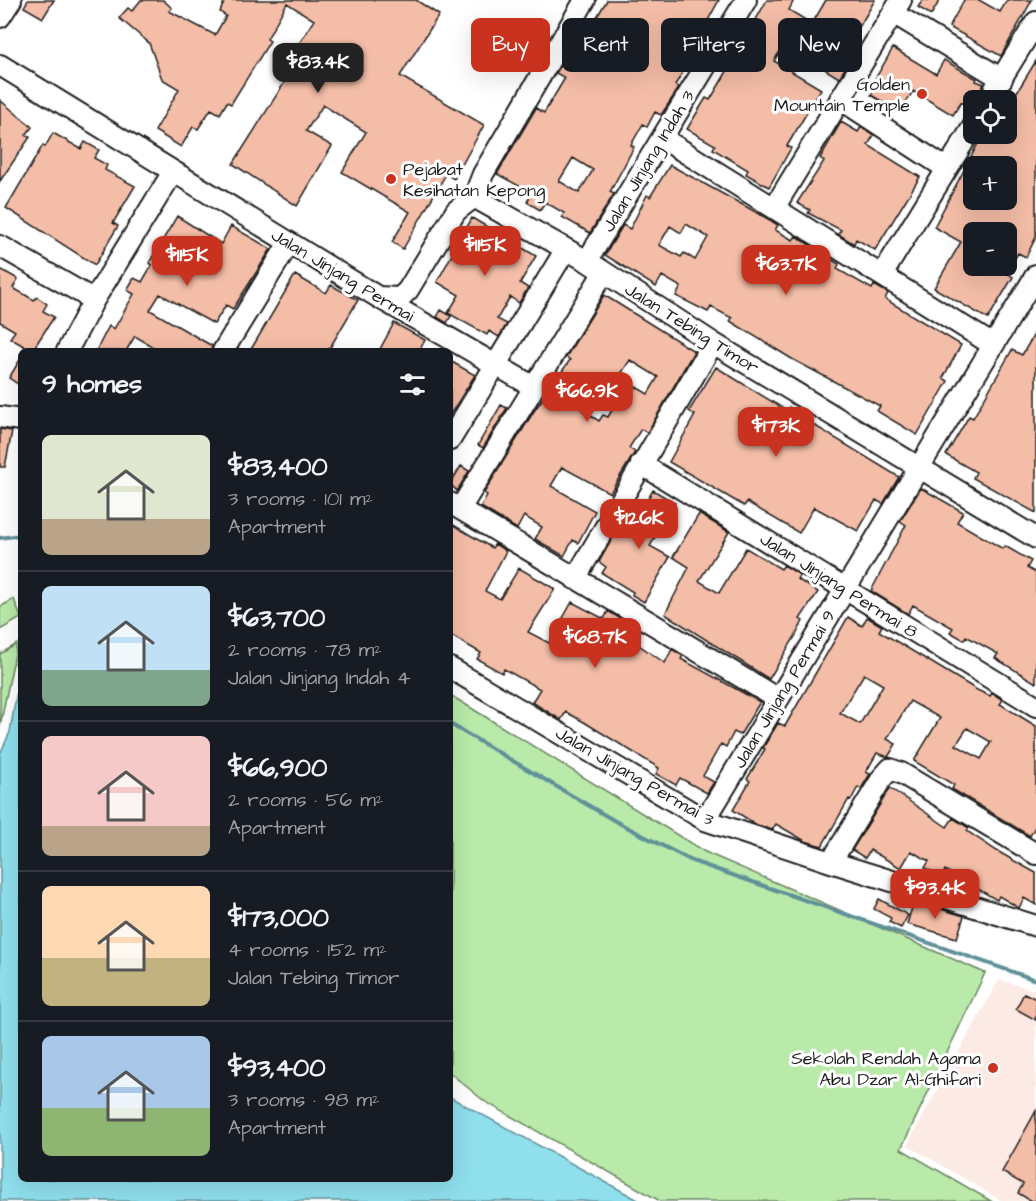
<!DOCTYPE html>
<meta charset="utf-8">
<style>
:root{--surface:#171b24;--page:#242831;--text:#f1f3f6;--muted:#9ea1a6;--line:#363941;--accent:#c8321e}
body{margin:0;font-family:"Architects Daughter",sans-serif;background:var(--page);color:var(--text);height:100vh;display:flex;flex-direction:column;font-size:22px;white-space:nowrap}
*{box-sizing:border-box;margin:0}
p{font-size:20px;color:var(--muted)}
.icon{flex:none;width:33px;height:33px;fill:none;stroke:currentColor;stroke-width:2;stroke-linecap:round;stroke-linejoin:round}
.map{position:relative;flex:1;overflow:hidden}
.drawer{position:absolute;left:18px;top:348px;width:435px;height:834px;display:flex;flex-direction:column;background:var(--surface);border-radius:9px;box-shadow:0 6px 24px #0002}
.drawer>*{flex:none}
.banner{position:absolute;left:471px;top:18px;width:474px;height:54px;display:flex;gap:12px}
.buttons{position:absolute;left:963px;top:90px;display:grid;gap:12px}
.buttons a{display:grid;place-items:center;width:54px;height:54px;border-radius:9px;background:var(--surface);box-shadow:0 6px 24px #0002;font-size:30px}
.price{position:absolute;translate:-50% -51px;padding:0 14px;border-radius:12px;background:var(--accent);color:#fff;font-size:20px;line-height:39px;filter:drop-shadow(0 2px 3px #0008)}
.price::after{content:'';position:absolute;left:50%;top:36px;width:18px;height:14px;margin-left:-9px;background:inherit;clip-path:polygon(0 0,100% 0,50% 100%)}
.price.on{background:#222;color:#fff}
ul{padding:0;list-style:none}
li{display:flex;align-items:center;gap:18px;height:150px;padding:0 24px}
li+li{border-top:2px solid var(--line)}
li span{display:grid;place-items:center;flex:none;width:168px;height:120px;border-radius:9px;color:#555}
li>.icon{margin-inline-start:auto}
span .icon{width:72px;height:72px;fill:#fffc;stroke-width:1}
li b{font-size:26px}
h2{display:flex;justify-content:space-between;align-items:center;height:72px;padding:0 24px;font-size:26px}
.pill{padding:0 21px;border-radius:9px;background:var(--surface);box-shadow:0 6px 24px #0002;font-size:21px;line-height:54px}
.pill.on{background:var(--accent);color:#fff}
.map>svg:first-child{display:block}
.built{fill:#fcebe5}
.green{fill:#b9eaa9;stroke:#6a8362;stroke-width:1.5}
.water{fill:#8fdfed;stroke:#619199;stroke-width:1.5}
.lines{fill:none;stroke-linecap:round;stroke-linejoin:round}
.stream{stroke:#619199;stroke-width:4}
.building{fill:#f4bda7;stroke:#1c1c1c;stroke-width:1.5;fill-rule:evenodd}
.minor-casing{stroke:#1c1c1c;stroke-width:24}
.minor{stroke:#fff;stroke-width:20}
.poi-dot{fill:#c8321e;stroke:#fff;stroke-width:2}
.labels{text-anchor:middle;stroke-width:6;stroke-linejoin:round;paint-order:stroke}
.poi-label{font-size:18px;fill:#1c1c1c;stroke:#fff;text-anchor:end}
.street-label{font-size:18px;fill:#1c1c1c;stroke:#fff}
</style>
<div class="map">
<svg width="1036" height="1201" viewBox="0 0 1036 1201">
<rect width="100%" height="100%" fill="#fff"/>
<filter id="ink" filterUnits="userSpaceOnUse"><feTurbulence type="fractalNoise" baseFrequency=".0167" numOctaves="2"/><feDisplacementMap in="SourceGraphic" scale="12" xChannelSelector="R" yChannelSelector="G"/><feConvolveMatrix kernelMatrix="1 2 1 2 8 2 1 2 1" color-interpolation-filters="sRGB"/></filter>
<g filter="url(#ink)">
<path class="built" d="M999,980L1036,990V1201H1002L907,1145Z"/>
<path class="green" d="M14,599L21,618L0,630V607Z
M17,644L0,726V654Z
M450,695L705,852L985,973L901,1149L991,1201H660L484,1101L450,1073Z"/>
<path class="water" d="M21,667V1179H450V1097L640,1201H0V754L10,732Z"/>
<g class="lines">
<path class="stream" d="M0,538L21,535
M450,724L615,821L692,861L1036,980"/>
</g>
<path class="building" d="M28,0H54L43,18L24,7Z
M141,0H163L172,8L169,11L215,35L226,16L220,12L225,0H416L439,15L400,76L484,125L454,179L446,174L403,249L392,242L410,212L342,172L366,132L323,105L306,131L332,146L297,206L233,164L288,77L281,72L314,20L287,3L267,39L270,41L231,104L227,102L220,114L211,109L198,129L193,127L181,147L155,131L179,89L162,79L149,43L119,18L128,8L132,11Z
M607,0H719L699,37L707,41L698,56L694,54L675,85L679,88L661,115L655,112L647,127L643,124L631,145L634,147L624,166L610,192L614,194L590,233L562,217L564,213L545,202L540,210L527,202L532,193L497,174L536,108L544,113L565,78L556,73L569,51L575,54ZM573,158L593,170L579,193L559,181Z
M767,0H794L789,10L812,24L826,0H875L841,58L849,62L839,78L784,44L774,61L821,89L787,146L791,148L769,187L746,174L748,170L713,149L715,145L687,129L706,98L710,100L732,63L734,64L757,25L754,23Z
M923,0H940L931,15L918,7Z
M964,0H979L1000,12L1007,0H1032L1001,56L949,27Z
M893,48L936,74L944,60L977,79L976,81L984,84L971,108L961,102L953,115L913,91L900,112L871,95L878,83L874,81Z
M1036,61V237L1026,257L1018,253L1007,273L1013,277L988,319L934,288L961,242L934,227L983,134H1006V97L1012,100ZM974,159L987,166H1006V178L1015,183L1006,200H974ZM974,232H1006V266H974V255L969,252L974,245Z
M0,100L32,127L26,135L30,137L0,181Z
M841,122L858,132L861,127L874,135L868,145L920,177L875,250L856,239L854,244L838,234L841,230L808,213L810,210L797,203L824,161L820,158Z
M53,133L81,149L85,142L99,150L94,158L107,165L105,170L135,186L113,223L118,226L95,265L6,208L43,145L45,147Z
M670,165L763,216L778,225L775,230L793,240L796,236L810,245L806,250L825,261L827,257L839,264L837,269L872,289L874,285L888,293L885,299L961,345L943,378L948,381L917,435L877,411L880,406L792,359L730,321L732,318L711,307L708,312L676,296L681,287L662,276L656,287L605,255L623,225L630,229L647,195L650,197ZM686,224L708,237L695,260L684,253L681,257L659,245L670,226L681,233Z
M177,216L221,244L231,226L271,249L233,309L226,305L214,324L160,294L150,310L212,346L211,351H154L155,348L135,336L126,351H96L109,326L114,329L134,294L127,290L134,278L142,282L152,265L149,263Z
M472,218L536,256L520,283L528,288L519,303L510,297L497,319L507,324L499,337L489,331L487,335L448,313L459,295L437,282Z
M0,269L18,279L13,288L34,300L37,297L47,304L43,311L54,317L32,351L10,338L15,331L0,322Z
M295,275L326,293L331,285L358,300L328,351H250Z
M604,295L694,351L647,433L641,429L629,448L635,452L610,493L562,467L551,486L595,511L578,543L573,540L564,556L535,539L542,527L524,516L517,529L481,507L487,495L484,493L534,411L570,360L566,357ZM630,360L658,377L648,394L619,377ZM600,387L619,398L608,417L603,415L599,421L582,410L594,391L597,393Z
M441,310L451,316L447,323L437,317Z
M394,323L425,340L419,351H379Z
M1036,331V513L973,478L976,472L946,455L969,416L973,418L1012,350L1022,355Z
M21,358V386L9,378Z
M450,361L475,375L450,415Z
M716,367L787,411L789,407L813,421L812,424L899,477L883,504L876,500L858,531L814,507L799,533L747,502L744,506L669,462L695,415L689,411Z
M501,405L507,408L483,448L478,445Z
M0,429L12,431L5,467H0Z
M461,466L469,471L457,491L450,484Z
M921,488L963,512L957,522L1003,549L1005,546L1031,561L1027,568L1036,573V683L995,658L998,654L966,636L964,640L950,632L953,628L913,605L908,614L871,591L906,525L900,521Z
M653,490L675,503L650,546L670,557L644,602L632,595L633,592L602,573L606,567L599,562L619,527L628,533Z
M699,514L729,532L699,581L719,593L746,548L781,569L784,565L800,575L797,579L818,592L800,619L803,621L796,635L769,679L665,614L689,567L673,557Z
M450,523L492,548L495,544L506,551L485,591L500,599L519,568L555,589L528,632L549,643L572,602L604,619L608,611L639,630L633,641L665,663L672,649L683,656L681,659L760,702L740,735L734,732L726,747L721,744L703,776L714,782L707,793L680,778L676,785L656,774L659,768L584,722L566,712L561,720L532,702L540,689L504,669L502,673L477,659L481,653L450,635Z
M848,617L862,626L867,617L882,626L879,631L977,690L990,696L992,693L1003,700L1000,704L1036,726V825L1030,836L952,789L954,785L914,761L940,718L910,701L887,739L896,744L888,757L877,753L866,772L870,774L861,789L858,787L851,800L849,799L822,846L805,841L776,824L772,830L757,825L733,810L750,781L747,779L765,749L763,748L778,723L785,726ZM864,674L883,685L860,724L840,713ZM967,728L991,742L981,759L956,745Z
M890,788L947,827L953,818L969,828L967,831L997,851L1036,873V905L1024,898L1019,908L999,896L997,900L945,870L942,877L925,868L929,861L911,851L901,868L870,850L865,858L852,850Z
M879,899L908,915L901,928L889,922L891,918L874,909Z
M914,901L964,916L957,938L907,924Z
M1024,993L1036,999V1020L1016,1009Z
M1036,1111V1201H1031L1018,1193L1023,1184L1002,1172Z"/>
<g class="lines">
<g class="minor-casing">
<path id="minor" d="M893,13L1002,79
M0,17L11,0
M0,65L378,297L534,387
M840,99L947,169
M988,100L1036,22
M662,138L993,345
M474,197L587,261L713,343L1036,538
M474,197L483,174L585,0
M774,208L901,0
M0,246L94,300
M587,261L746,0
M882,275L974,125
M378,297L400,298L408,290L456,211L474,197
M67,351L94,300L173,172
M223,351L289,243
M0,417L21,420
M450,440L566,249
M641,464L1036,706
M450,503L778,699
M460,509L604,272
M575,579L713,343
M450,668L705,820L831,862L1036,926
M705,820L1036,275
M831,862L882,778L890,769L901,773L1036,854"/>
</g>
<use href="#minor" class="minor"/>
</g>
</g>
<g class="poi-dot">
<circle cx="922" cy="94" r="6"/>
<circle cx="391" cy="179" r="6"/>
<circle cx="993" cy="1068" r="6"/>
</g>
<g class="labels">
<g class="poi-label">
<text x="910" y="90">Golden<tspan x="910" dy="21">Mountain Temple</tspan></text>
<text x="403" y="175" text-anchor="start">Pejabat<tspan x="403" dy="21">Kesihatan Kepong</tspan></text>
<text x="981" y="1064">Sekolah Rendah Agama<tspan x="981" dy="21">Abu Dzar Al-Ghifari</tspan></text>
</g>
<g class="street-label">
<text transform="translate(648 161) rotate(-59)" y="6">Jalan Jinjang Indah 3</text>
<text transform="translate(343 275) rotate(31)" y="6">Jalan Jinjang Permai</text>
<text transform="translate(692 328) rotate(32)" y="6">Jalan Tebing Timor</text>
<text transform="translate(839 585) rotate(32)" y="6">Jalan Jinjang Permai 8</text>
<text transform="translate(784 689) rotate(-59)" y="6">Jalan Jinjang Permai 9</text>
<text transform="translate(635 776) rotate(30)" y="6">Jalan Jinjang Permai 3</text>
</g>
</g>
</svg>
<div class="buttons">
<a><svg class="icon" aria-label="locate" viewBox="0 0 24 24"><circle cx="12" cy="12" r="6"/><path d="M12 2v4M12 18v4M2 12h4M18 12h4"/></svg></a>
<a>+</a>
<a>−</a>
</div>
<b class="price on" style="left:318px;top:94px">$83.4K</b>
<b class="price" style="left:485px;top:277px">$115K</b>
<b class="price" style="left:187px;top:287px">$115K</b>
<b class="price" style="left:786px;top:296px">$63.7K</b>
<b class="price" style="left:587px;top:423px">$66.9K</b>
<b class="price" style="left:776px;top:458px">$173K</b>
<b class="price" style="left:639px;top:550px">$126K</b>
<b class="price" style="left:595px;top:669px">$68.7K</b>
<b class="price" style="left:935px;top:920px">$93.4K</b>
<div class="banner">
<a class="pill on">Buy</a>
<a class="pill">Rent</a>
<a class="pill">Filters</a>
<a class="pill">New</a>
</div>
<section class="drawer">
<h2>9 homes<svg class="icon" aria-label="filters" viewBox="0 0 24 24"><path d="M4 7h16M4 17h16"/><circle cx="9" cy="7" r="2"/><circle cx="15" cy="17" r="2"/></svg></h2>
<ul>
<li><span style="background:linear-gradient(#dfe7d0 70%,#b9a48a 0)"><svg class="icon" aria-label="home" viewBox="0 0 24 24"><path d="M3 11l9-7 9 7M6 9v11h12V9"/></svg></span><div><b>$83,400</b><p>3 rooms · 101 m²</p><p>Apartment</p></div></li>
<li><span style="background:linear-gradient(#bfe0f5 70%,#7fa58c 0)"><svg class="icon" aria-label="home" viewBox="0 0 24 24"><path d="M3 11l9-7 9 7M6 9v11h12V9"/></svg></span><div><b>$63,700</b><p>2 rooms · 78 m²</p><p>Jalan Jinjang Indah 4</p></div></li>
<li><span style="background:linear-gradient(#f6c9c9 75%,#b9a48a 0)"><svg class="icon" aria-label="home" viewBox="0 0 24 24"><path d="M3 11l9-7 9 7M6 9v11h12V9"/></svg></span><div><b>$66,900</b><p>2 rooms · 56 m²</p><p>Apartment</p></div></li>
<li><span style="background:linear-gradient(#ffd9b3 60%,#c2b280 0)"><svg class="icon" aria-label="home" viewBox="0 0 24 24"><path d="M3 11l9-7 9 7M6 9v11h12V9"/></svg></span><div><b>$173,000</b><p>4 rooms · 152 m²</p><p>Jalan Tebing Timor</p></div></li>
<li><span style="background:linear-gradient(#a9c7e8 60%,#8fb573 0)"><svg class="icon" aria-label="home" viewBox="0 0 24 24"><path d="M3 11l9-7 9 7M6 9v11h12V9"/></svg></span><div><b>$93,400</b><p>3 rooms · 98 m²</p><p>Apartment</p></div></li>
</ul>
</section>
</div>
